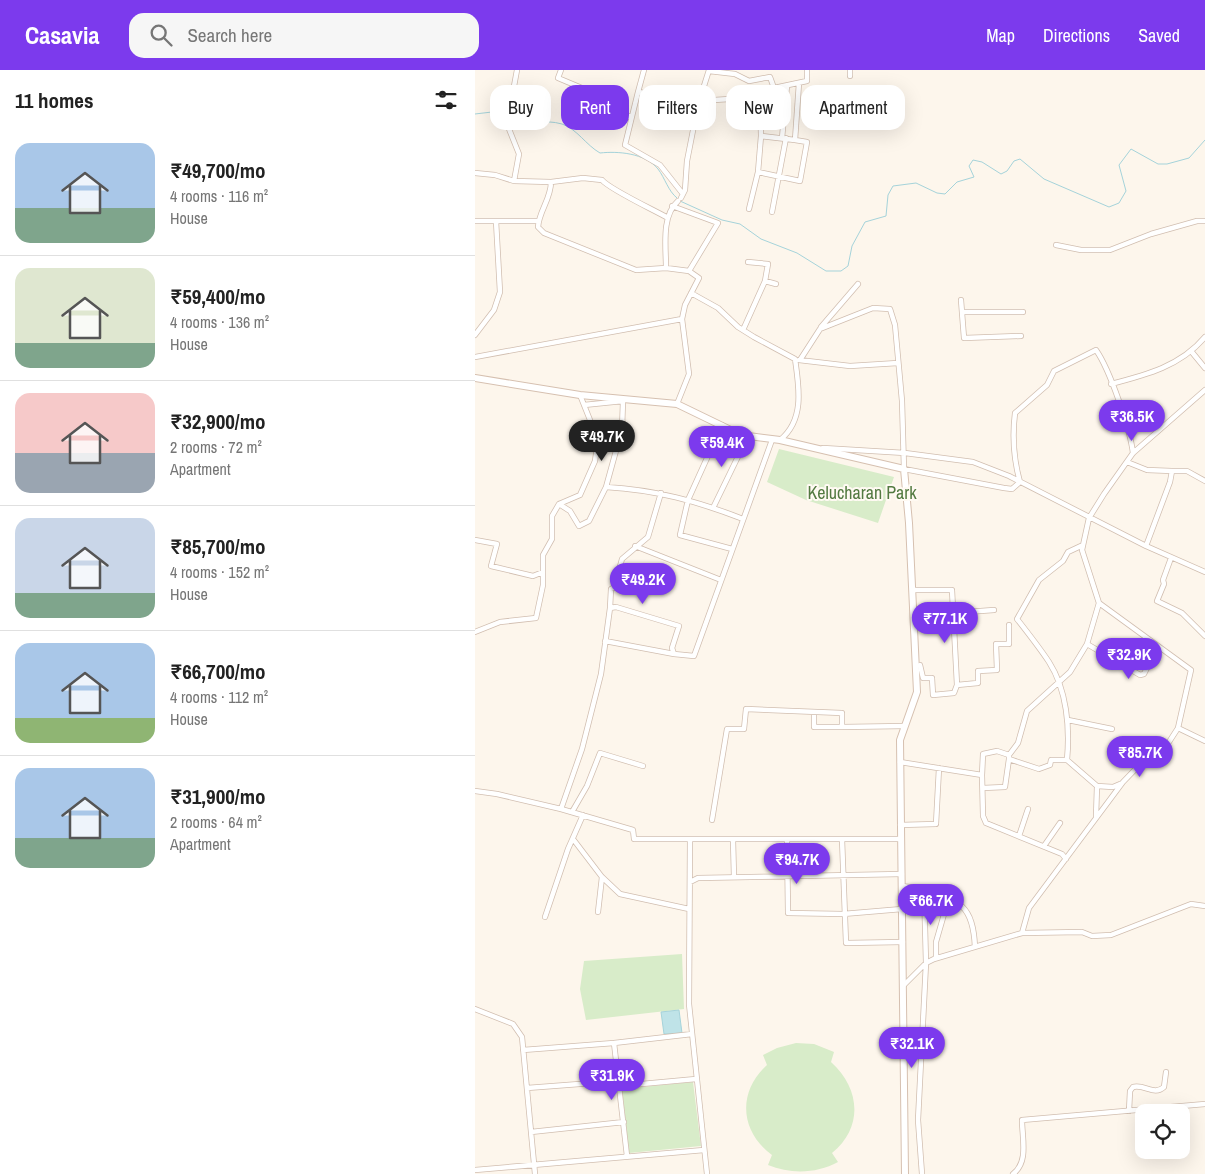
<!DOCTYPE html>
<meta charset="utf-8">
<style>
:root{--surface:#fff;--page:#f6f6f6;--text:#222;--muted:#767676;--line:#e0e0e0;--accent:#7c3aed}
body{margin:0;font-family:"Archivo Narrow",sans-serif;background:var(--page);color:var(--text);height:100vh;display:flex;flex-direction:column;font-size:19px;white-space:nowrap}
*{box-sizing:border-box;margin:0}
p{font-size:16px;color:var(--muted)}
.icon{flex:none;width:28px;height:28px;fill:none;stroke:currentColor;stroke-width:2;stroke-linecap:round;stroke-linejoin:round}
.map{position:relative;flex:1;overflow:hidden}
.side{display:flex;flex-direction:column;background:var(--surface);width:475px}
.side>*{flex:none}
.hud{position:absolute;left:15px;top:15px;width:475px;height:45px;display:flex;gap:10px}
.tools{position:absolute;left:660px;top:1034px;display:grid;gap:10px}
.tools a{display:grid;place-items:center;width:55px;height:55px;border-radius:10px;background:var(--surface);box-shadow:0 5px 20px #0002;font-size:25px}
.price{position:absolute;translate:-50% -42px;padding:0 11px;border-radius:18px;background:var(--accent);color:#fff;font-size:16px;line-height:32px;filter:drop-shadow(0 1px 2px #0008)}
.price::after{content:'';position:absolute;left:50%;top:30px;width:15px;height:11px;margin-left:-8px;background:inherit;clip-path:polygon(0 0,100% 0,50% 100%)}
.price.selected{background:#222;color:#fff}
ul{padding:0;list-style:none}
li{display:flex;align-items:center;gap:15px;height:125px;padding:0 15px}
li+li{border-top:1px solid var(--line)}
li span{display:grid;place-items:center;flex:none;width:140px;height:100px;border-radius:15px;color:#555}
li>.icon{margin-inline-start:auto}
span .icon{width:60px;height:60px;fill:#fffc;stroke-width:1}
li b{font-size:21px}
h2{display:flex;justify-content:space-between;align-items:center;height:60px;padding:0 15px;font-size:21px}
.pill{padding:0 18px;border-radius:15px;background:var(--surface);box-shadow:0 5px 20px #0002;font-size:18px;line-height:45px}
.pill.selected{background:var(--accent);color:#fff}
header{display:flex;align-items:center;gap:30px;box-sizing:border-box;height:70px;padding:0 25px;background:var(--accent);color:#fff}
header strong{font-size:24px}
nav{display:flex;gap:28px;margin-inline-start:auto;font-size:18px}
.search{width:350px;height:45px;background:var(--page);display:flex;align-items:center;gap:12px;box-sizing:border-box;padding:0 18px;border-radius:15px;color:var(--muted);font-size:19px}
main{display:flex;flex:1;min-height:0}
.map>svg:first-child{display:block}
.green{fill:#d8ecc9}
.water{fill:#bfe3e8;stroke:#a5d3da}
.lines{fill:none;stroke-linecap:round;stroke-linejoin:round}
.stream{stroke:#a5d3da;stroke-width:1}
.street-casing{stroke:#d1beb0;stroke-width:6}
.secondary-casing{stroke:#d6c0b0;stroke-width:8}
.street{stroke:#fff;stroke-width:4.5}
.secondary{stroke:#fff;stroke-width:6}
.labels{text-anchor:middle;stroke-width:4;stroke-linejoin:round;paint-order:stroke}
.park-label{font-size:18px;fill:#537a41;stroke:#fffaf3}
</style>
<header>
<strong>Casavia</strong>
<div class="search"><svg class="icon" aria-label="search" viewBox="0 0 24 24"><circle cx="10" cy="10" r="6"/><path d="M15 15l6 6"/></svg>Search here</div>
<nav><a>Map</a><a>Directions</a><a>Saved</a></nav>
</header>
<main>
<section class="side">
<h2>11 homes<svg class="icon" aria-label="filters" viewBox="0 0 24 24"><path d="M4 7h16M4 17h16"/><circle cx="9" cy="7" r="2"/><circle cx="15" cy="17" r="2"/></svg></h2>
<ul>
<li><span style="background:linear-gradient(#a9c7e8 65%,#7fa58c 0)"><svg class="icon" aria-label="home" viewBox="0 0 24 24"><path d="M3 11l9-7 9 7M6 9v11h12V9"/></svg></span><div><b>₹49,700/mo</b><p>4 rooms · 116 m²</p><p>House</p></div></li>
<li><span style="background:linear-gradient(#dfe7d0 75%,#7fa58c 0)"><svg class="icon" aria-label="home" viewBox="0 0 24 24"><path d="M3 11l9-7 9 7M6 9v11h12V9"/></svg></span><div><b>₹59,400/mo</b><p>4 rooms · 136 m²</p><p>House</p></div></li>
<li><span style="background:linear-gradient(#f6c9c9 60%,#9aa5b1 0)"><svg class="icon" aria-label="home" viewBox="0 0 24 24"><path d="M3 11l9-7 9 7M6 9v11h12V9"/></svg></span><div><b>₹32,900/mo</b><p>2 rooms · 72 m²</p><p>Apartment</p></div></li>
<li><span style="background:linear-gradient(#c9d6e8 75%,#7fa58c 0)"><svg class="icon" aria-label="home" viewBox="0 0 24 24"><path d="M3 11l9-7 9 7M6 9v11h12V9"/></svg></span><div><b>₹85,700/mo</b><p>4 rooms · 152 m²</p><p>House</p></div></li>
<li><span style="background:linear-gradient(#a9c7e8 75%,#8fb573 0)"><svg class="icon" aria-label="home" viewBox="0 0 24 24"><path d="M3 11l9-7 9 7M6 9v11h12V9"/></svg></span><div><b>₹66,700/mo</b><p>4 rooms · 112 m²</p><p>House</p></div></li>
<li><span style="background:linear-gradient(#a9c7e8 70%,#7fa58c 0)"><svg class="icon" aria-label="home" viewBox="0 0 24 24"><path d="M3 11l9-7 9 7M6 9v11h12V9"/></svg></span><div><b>₹31,900/mo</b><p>2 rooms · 64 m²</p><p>Apartment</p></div></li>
</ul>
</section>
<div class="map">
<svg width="730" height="1104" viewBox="0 0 730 1104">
<rect width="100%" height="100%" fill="#fdf6ec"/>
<path class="green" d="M304,379L419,407L403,453L331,430L292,412Z
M207,884L209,939L111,950L105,919L109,891Z
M321,973L339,974L359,982L356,992C385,1018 389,1057 357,1083L363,1092C341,1104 315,1104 293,1095L297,1085C265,1062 262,1022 292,995L288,985L302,978Z
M218,1012L226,1076L154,1083L147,1019Z"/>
<path class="water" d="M204,940L207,963L189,964L186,942Z"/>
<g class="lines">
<path class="stream" d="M0,44L17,42L32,45
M35,47C52,55 70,49 87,54C102,59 111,75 125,83C143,81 170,83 183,99C190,108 193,121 202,128
M205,131L247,150L265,154L286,169L322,183L351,201H366L373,196L377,176L390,152L411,146L413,125L418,116L441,113L462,123L470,124L482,112L499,107L494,96L498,90L507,92L526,104L532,101L539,91L545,89L569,109L634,137L644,133L651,121L644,95L656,79L683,94H692L714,88L730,70"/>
<g class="street-casing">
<path id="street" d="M86,0L83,8L126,26
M169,0L163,22L224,31L285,27L286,66L320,70L324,13
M234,1L260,4L274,11L295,7L299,18L332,11V0
M375,6V0
M163,22L150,75L185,95L208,124
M139,48L157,46
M307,68L312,16
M283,102L325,111L332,72L320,70
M0,103L20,105L39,111L76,112
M39,111L44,84L32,54L42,0
M206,128L210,120L212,91L223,35L234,0
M197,136L243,153L214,201
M274,139L283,102L286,66
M297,142L311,68
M0,151H64
M581,175L606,180H635L676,164L722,151H730
M273,192L293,194L290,211
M191,198L161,200L69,163L63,157C64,141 76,129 76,112L108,108L127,110C134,119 179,140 193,148
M216,223L243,238L263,257L279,267L320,289C324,317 330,350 305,370
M486,230L489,268L546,266
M487,242H548
M346,257L383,214
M268,260L290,211L301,214
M0,265L19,240L25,222L21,151
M716,281L730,298
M0,287L207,249
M324,290L375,296L423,293
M325,290L345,259L398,238L415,239L420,255L427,331L429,399L529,418L537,419L545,412
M636,314C671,305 706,296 730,267
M202,334L214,304L207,249L210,235L224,208L214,201L191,198C191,177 186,146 203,131
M247,355L213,430L205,465L257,479
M348,378L430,383L498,392L534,406L671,476L695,412L697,401H712L730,411
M652,392L672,400L697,401
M545,412C538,387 537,367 540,343L572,315L579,301L621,280C635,300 655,359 658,383
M131,417C181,420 222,431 268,449
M84,434L95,441L104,456L114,451L131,417L147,359L148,331L109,335
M238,438L273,366
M0,470L22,474L16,496L58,506L68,502
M160,476L246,510
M671,476L730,502
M696,488L688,510L689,514L682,531L707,543L730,566
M438,520H477L482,615L479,623L458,625L457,608H448L445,595
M135,538L136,519L142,516L141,511L147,489L173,467L186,423
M478,543L519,540
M0,562L25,552L61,548L68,515V485L77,469V446L84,434L105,425L120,391L123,370L105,325
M130,571L199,584
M612,574L665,605L669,604L681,580
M482,615L503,613V601L522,600L521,574H534V555
M339,642V657H367
M593,650L637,659
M703,658L730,671
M534,685V689L564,699L575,695L576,690H592C595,658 592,620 574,592C564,577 553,563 542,549L564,510L588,491L593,482L608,475
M592,690L622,716L621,747
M425,692L507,705L508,746L511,753L587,784L591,789
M507,705L508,684L522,681L534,685L543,673L552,641L595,602L612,574L624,533
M622,716L638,717L645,714
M508,718L530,717L534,689
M0,721L22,724L86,739L107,679L126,604L135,538L141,537L204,556L197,578L199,584L219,586L297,370
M86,739L158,760L159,769H426
M97,742L112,716L125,683L168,696
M237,750L252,659H269L271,639L367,643V657L430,656
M425,755L461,754L464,698
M544,766L553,739
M98,769L127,807L123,842
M215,769L214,934L232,1104
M312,769L313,843L368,844L427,839
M367,769L371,873L428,872
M258,770L259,807
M569,776L585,753
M127,807L145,824L214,839
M215,812L223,808L427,804
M427,816L449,819L451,893L443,1050L447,1104
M449,819C485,831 498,835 500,877
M70,847L93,779L108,745
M547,863L607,862L617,866L636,865L716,834L730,836
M461,888V872L474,827
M429,915L451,893L459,889L547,863L554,838L648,712L678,681L694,672L703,658L716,600L624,533L607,480L614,448L629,424L658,383L730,320
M0,939L38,954L47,967L60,1104
M139,973L152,1086
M48,980L139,973L217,964
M145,1016L221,1009
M52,1018L144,1011
M654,1041L655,1021L658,1017C670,1014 679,1026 689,1017L691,1002
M56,1062L149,1052
M0,1100L229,1080
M538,1104C554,1092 547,1068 547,1050L730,1034"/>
</g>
<g class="secondary-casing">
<path id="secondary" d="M0,308L105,325L202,334L266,365L305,370L429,399L434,453L442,622L425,670L430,1104"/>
</g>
<use href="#street" class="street"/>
<use href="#secondary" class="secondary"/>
</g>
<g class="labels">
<g class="park-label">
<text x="387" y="429">Kelucharan Park</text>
</g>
</g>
</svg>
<div class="tools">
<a><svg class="icon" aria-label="locate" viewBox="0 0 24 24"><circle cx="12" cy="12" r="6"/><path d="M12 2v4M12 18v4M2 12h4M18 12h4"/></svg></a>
</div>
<b class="price" style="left:657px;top:372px">₹36.5K</b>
<b class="price selected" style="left:127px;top:392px">₹49.7K</b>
<b class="price" style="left:247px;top:398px">₹59.4K</b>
<b class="price" style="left:168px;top:535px">₹49.2K</b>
<b class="price" style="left:470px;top:574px">₹77.1K</b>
<b class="price" style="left:654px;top:610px">₹32.9K</b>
<b class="price" style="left:665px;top:708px">₹85.7K</b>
<b class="price" style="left:322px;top:815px">₹94.7K</b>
<b class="price" style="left:456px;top:856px">₹66.7K</b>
<b class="price" style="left:437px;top:999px">₹32.1K</b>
<b class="price" style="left:137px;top:1031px">₹31.9K</b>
<div class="hud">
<a class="pill">Buy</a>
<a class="pill selected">Rent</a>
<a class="pill">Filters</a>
<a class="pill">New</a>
<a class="pill">Apartment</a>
</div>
</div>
</main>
